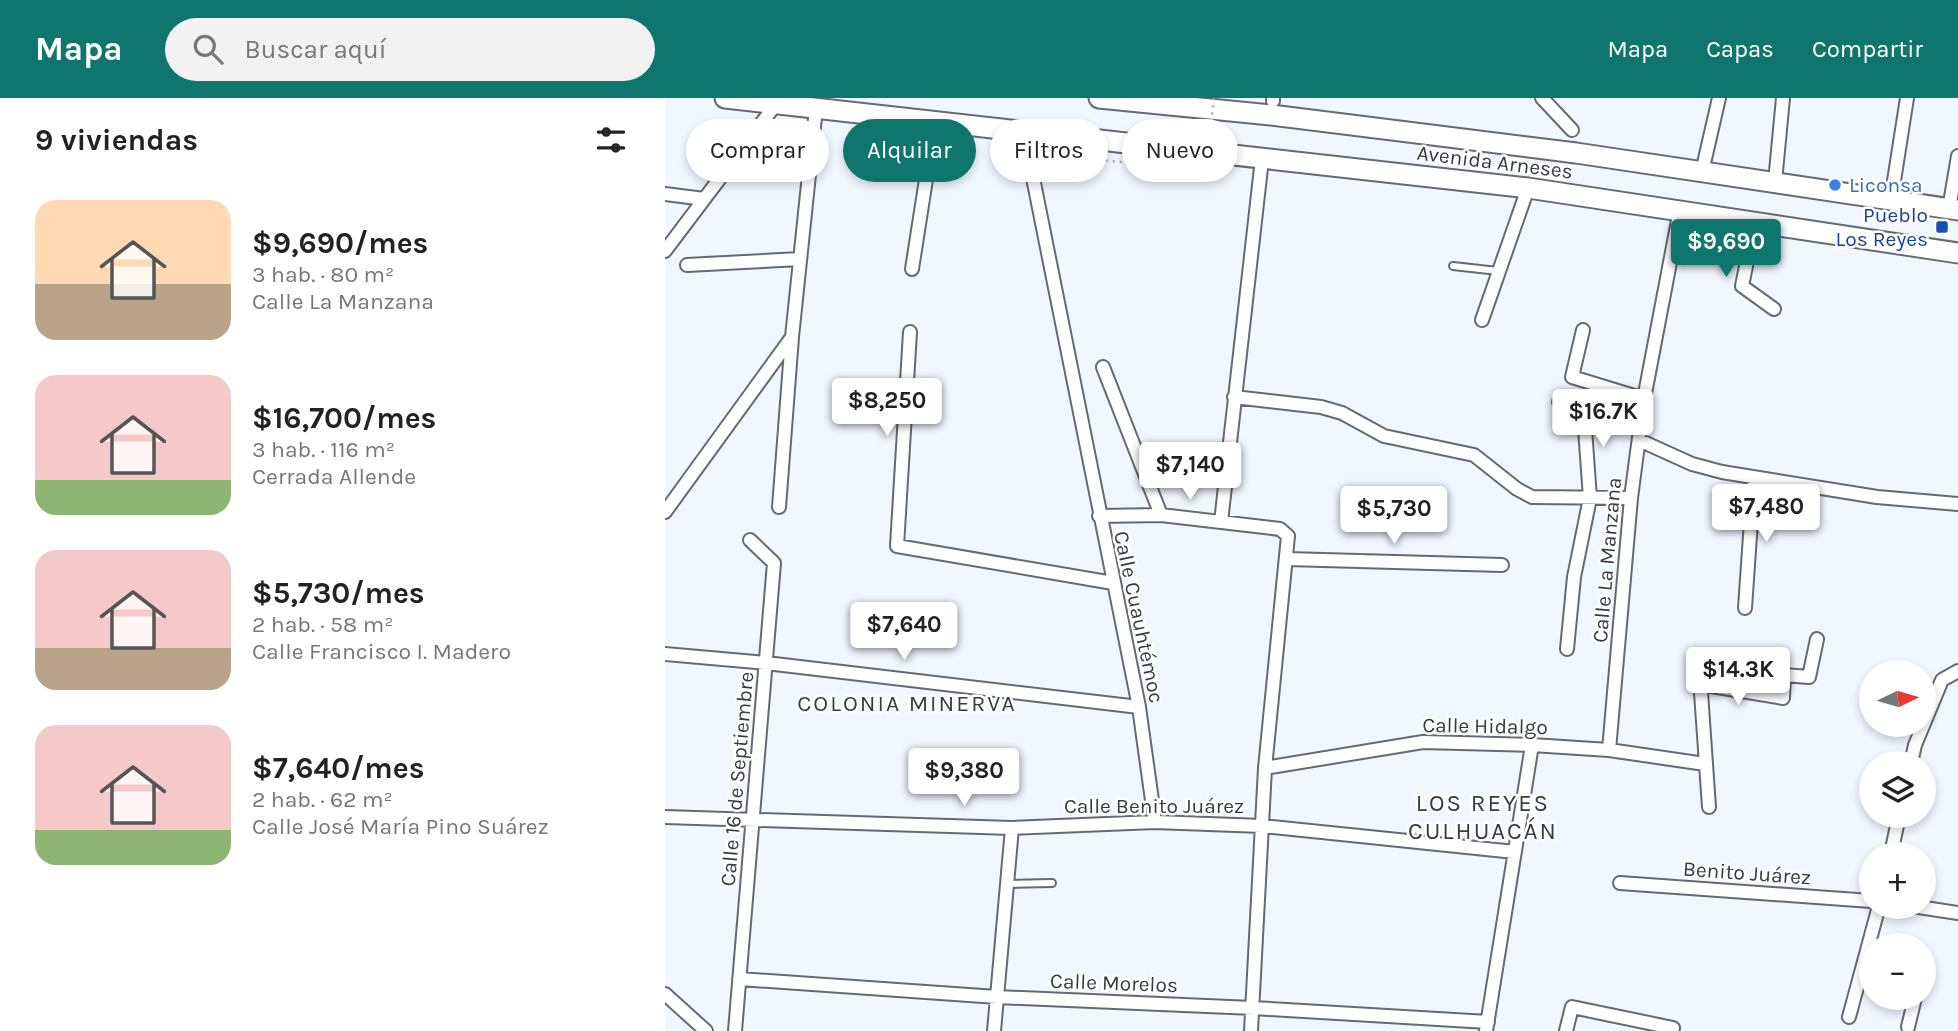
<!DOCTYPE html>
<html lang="es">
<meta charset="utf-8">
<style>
:root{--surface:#fff;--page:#f2f2f2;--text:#222;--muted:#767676;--accent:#0f766e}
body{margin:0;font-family:Karla,sans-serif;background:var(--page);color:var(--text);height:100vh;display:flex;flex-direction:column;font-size:26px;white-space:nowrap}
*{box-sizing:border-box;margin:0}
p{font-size:23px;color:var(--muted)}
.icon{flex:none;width:38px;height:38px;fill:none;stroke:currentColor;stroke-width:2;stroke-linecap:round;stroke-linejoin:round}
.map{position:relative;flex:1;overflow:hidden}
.panel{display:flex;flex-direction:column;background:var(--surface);width:665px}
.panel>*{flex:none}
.hud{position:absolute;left:21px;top:21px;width:665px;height:63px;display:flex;gap:14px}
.needle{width:46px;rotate:85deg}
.buttons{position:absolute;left:1194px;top:562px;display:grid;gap:14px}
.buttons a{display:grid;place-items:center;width:77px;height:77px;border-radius:50%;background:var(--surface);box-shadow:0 4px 10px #0003;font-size:35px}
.price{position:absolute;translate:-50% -60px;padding:0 16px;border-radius:7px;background:#fff;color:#222;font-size:23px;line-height:46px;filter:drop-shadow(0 2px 4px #0008)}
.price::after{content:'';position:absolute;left:50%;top:42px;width:21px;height:16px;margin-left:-10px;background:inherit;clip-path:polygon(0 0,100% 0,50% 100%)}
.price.selected{background:var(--accent);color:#fff}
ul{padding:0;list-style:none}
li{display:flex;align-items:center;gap:21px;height:175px;padding:0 35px}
li span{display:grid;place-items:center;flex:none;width:196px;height:140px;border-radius:21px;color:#555}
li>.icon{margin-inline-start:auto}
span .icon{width:84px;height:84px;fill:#fffc;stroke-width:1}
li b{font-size:30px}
h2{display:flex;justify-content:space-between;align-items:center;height:84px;padding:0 35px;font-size:30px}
.tag{padding:0 24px;border-radius:32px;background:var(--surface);box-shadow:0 4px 10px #0003;font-size:24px;line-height:63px}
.tag.selected{background:var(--accent);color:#fff}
header{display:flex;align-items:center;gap:42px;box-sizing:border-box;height:98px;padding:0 35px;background:var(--accent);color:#fff}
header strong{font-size:33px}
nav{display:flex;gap:38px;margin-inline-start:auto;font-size:24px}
.search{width:490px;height:63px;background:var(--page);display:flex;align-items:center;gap:18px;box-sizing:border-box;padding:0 24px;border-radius:38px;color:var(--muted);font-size:26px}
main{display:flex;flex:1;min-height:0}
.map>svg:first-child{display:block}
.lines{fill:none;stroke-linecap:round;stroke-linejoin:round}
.service-casing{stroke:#646a73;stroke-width:10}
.minor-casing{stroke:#646a73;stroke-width:16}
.primary-casing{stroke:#646a73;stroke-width:23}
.path{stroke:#a4a9af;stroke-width:2.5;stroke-dasharray:2 5;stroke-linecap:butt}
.service{stroke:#fff;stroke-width:6}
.minor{stroke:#fff;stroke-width:12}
.primary{stroke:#fff;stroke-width:19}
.path-bridge{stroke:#a4a9af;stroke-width:2.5;stroke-dasharray:2 5;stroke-linecap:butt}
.shop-dot{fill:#3f7fe0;stroke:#fff;stroke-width:2.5}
.transit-dot{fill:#1a4fb4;stroke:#fff;stroke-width:2.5}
.labels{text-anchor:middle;stroke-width:5;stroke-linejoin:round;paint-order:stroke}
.street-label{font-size:21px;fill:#383b3f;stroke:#fff}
.shop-label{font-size:21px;fill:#366cbe;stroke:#fff;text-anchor:start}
.transit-label{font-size:21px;fill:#164399;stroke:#fff;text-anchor:end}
.neighbourhood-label{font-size:23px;letter-spacing:2px;fill:#383b3f;stroke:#fff}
.quarter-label{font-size:24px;letter-spacing:2px;fill:#383b3f;stroke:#fff}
</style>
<header>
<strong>Mapa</strong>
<div class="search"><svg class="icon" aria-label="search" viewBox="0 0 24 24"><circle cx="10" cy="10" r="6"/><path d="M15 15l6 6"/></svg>Buscar aquí</div>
<nav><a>Mapa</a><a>Capas</a><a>Compartir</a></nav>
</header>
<main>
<section class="panel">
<h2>9 viviendas<svg class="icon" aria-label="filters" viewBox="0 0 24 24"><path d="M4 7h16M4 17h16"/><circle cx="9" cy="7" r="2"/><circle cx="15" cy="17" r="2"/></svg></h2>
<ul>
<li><span style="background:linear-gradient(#ffd9b3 60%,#b9a48a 0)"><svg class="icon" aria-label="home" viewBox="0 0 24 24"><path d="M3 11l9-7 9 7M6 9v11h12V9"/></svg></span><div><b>$9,690/mes</b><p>3 hab. · 80 m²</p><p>Calle La Manzana</p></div></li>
<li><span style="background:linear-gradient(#f6c9c9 75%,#8fb573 0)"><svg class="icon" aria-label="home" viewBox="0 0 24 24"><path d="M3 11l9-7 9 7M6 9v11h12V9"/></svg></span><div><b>$16,700/mes</b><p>3 hab. · 116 m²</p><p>Cerrada Allende</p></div></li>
<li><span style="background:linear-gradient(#f6c9c9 70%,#b9a48a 0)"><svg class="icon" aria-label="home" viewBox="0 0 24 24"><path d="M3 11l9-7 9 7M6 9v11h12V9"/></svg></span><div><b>$5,730/mes</b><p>2 hab. · 58 m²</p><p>Calle Francisco I. Madero</p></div></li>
<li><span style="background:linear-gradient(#f6c9c9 75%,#8fb573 0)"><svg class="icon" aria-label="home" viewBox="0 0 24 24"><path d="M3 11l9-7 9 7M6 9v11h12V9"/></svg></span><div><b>$7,640/mes</b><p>2 hab. · 62 m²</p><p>Calle José María Pino Suárez</p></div></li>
</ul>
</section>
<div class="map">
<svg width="1293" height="933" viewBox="0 0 1293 933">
<rect width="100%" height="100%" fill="#f1f7ff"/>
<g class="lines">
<g class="service-casing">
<path id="service" d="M788,168L833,173
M342,786L387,785"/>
</g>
<g class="minor-casing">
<path id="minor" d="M877,0L907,32
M608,3V0
M359,35L474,609L490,724
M1037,74L1054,0
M1110,84L1118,0
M0,96L39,101
M1226,102L1242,0
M1284,111L1293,58
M1090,124L1077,188L1109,211
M0,153L111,6
M22,167L135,161
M247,171L270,24
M817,222L863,90
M918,232L907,279L979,301
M245,234L232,448L448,485
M438,269L496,417
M569,299L656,309L677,315L719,338L809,357L852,391L867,399L966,400
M894,304L918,303L925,400L909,479L902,551
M974,342L1027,366L1057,374L1212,399L1293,406
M114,409L127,239L151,10
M0,414L127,239
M434,418L496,417L615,431L623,438L600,670L586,933
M556,424L597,61
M622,461L837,467
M1080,510L1089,380
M0,556L101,565L474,609
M1034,566L1044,709
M1034,586L1118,600L1119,577L1144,579L1152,541
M944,652L966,400L979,301L1015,112
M1246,665L1250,647L1277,582L1293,573
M600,670L758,644L867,647L944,652L1040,666
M0,719L347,730L490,724L597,728L850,754
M1226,756L1234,718
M955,785L1206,803
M1247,808L1293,815
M74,881L332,899L588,910L823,924
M0,896L41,933
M1184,919L1214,808
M1243,929L1250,900
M70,933L109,465L85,442
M329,933L347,730
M821,933L867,647
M901,933L907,909L1008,930"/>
</g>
<g class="primary-casing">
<path id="primary" d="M60,0L863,90L1293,155
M434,0L606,17L911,55L1293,112"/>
</g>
<path class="path" d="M378,57L479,66"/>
<use href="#service" class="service"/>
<use href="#minor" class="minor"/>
<use href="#primary" class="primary"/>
<path class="path-bridge" d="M541,72L549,0"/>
</g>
<circle class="shop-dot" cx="1170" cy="87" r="7"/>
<rect class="transit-dot" x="1270" y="122" width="14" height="14" rx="3.5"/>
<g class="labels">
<g class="street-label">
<text transform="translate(830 64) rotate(7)" y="7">Avenida Arneses</text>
<text transform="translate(942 462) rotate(-85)" y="7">Calle La Manzana</text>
<text transform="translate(474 519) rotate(78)" y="7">Calle Cuauhtémoc</text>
<text transform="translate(820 628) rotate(1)" y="7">Calle Hidalgo</text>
<text transform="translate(72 681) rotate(-85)" y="7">Calle 16 de Septiembre</text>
<text x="489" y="715">Calle Benito Juárez</text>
<text transform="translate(1082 775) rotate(4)" y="7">Benito Juárez</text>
<text transform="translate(449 885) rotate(2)" y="7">Calle Morelos</text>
</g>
<g class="shop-label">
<text x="1184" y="94">Liconsa</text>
</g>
<g class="transit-label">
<text x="1263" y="124">Pueblo<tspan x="1263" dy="24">Los Reyes</tspan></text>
</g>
<g class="neighbourhood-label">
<text x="242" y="613">COLONIA MINERVA</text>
</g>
<g class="quarter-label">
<text x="818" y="713">LOS REYES<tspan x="818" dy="28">CULHUACÁN</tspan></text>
</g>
</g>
</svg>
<div class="buttons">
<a><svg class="needle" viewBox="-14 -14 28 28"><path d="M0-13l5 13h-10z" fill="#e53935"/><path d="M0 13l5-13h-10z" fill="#767676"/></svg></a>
<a><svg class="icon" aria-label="layers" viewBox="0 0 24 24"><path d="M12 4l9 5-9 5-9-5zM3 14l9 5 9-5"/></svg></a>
<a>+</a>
<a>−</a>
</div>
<b class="price selected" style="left:1061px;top:181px">$9,690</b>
<b class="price" style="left:222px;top:340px">$8,250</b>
<b class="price" style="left:938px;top:351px">$16.7K</b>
<b class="price" style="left:525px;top:404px">$7,140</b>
<b class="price" style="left:1101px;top:446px">$7,480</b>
<b class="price" style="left:729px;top:448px">$5,730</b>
<b class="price" style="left:239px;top:564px">$7,640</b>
<b class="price" style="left:1073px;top:609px">$14.3K</b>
<b class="price" style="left:299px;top:710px">$9,380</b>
<div class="hud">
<a class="tag">Comprar</a>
<a class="tag selected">Alquilar</a>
<a class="tag">Filtros</a>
<a class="tag">Nuevo</a>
</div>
</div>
</main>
